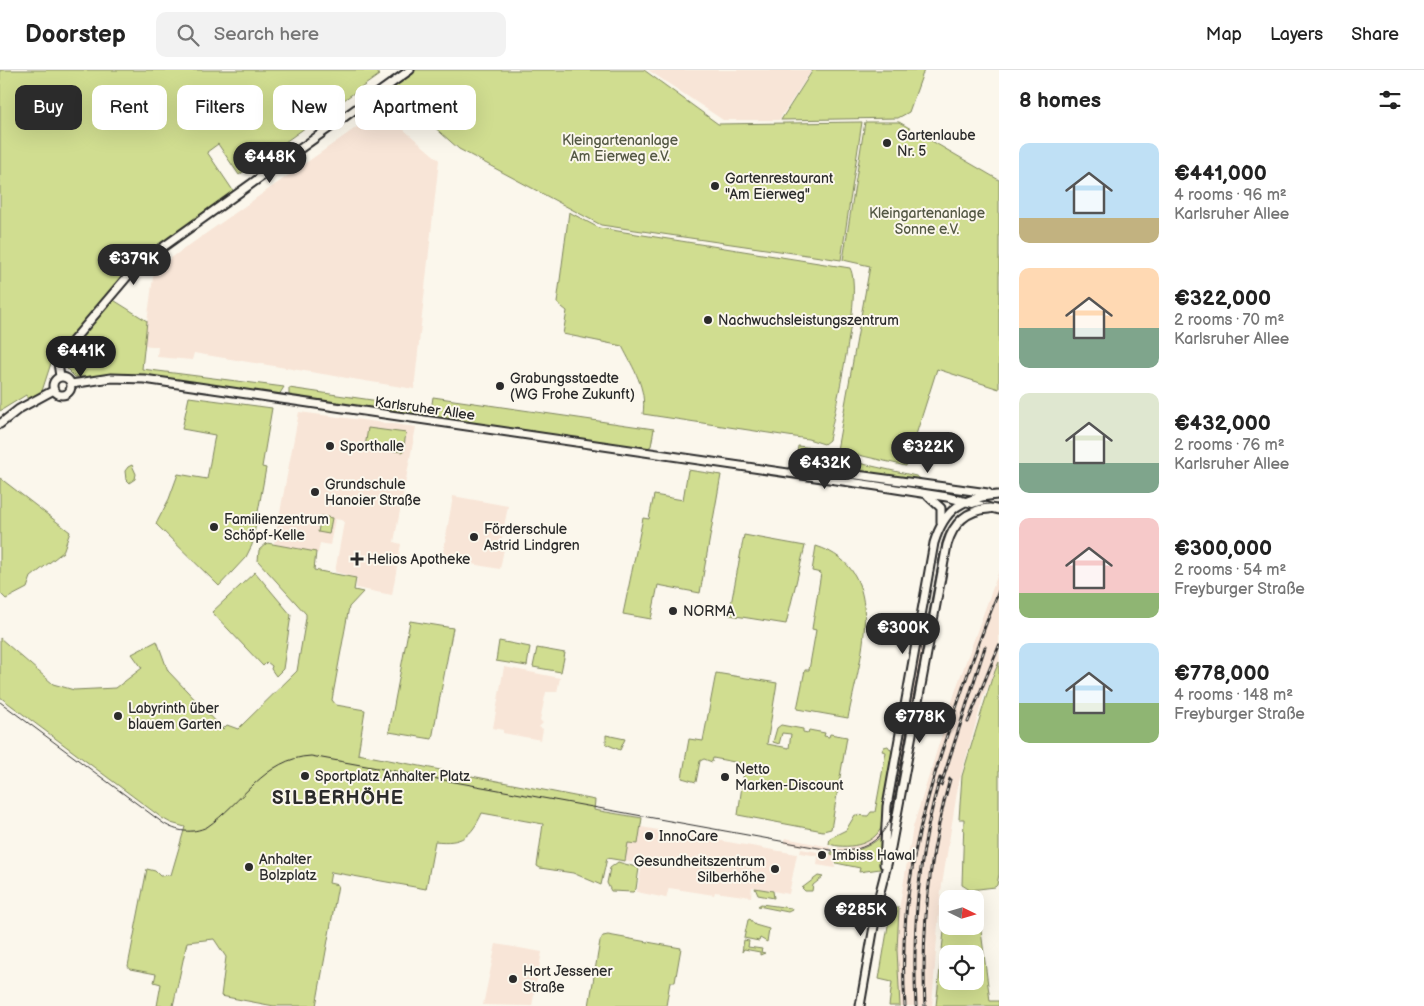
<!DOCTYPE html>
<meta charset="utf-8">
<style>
:root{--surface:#fff;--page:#f2f2f2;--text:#222;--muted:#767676;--line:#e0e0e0;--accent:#2b2b2b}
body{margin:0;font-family:"Balsamiq Sans",sans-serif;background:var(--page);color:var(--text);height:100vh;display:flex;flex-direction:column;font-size:19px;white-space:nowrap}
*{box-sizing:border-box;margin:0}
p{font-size:16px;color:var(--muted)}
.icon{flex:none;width:28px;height:28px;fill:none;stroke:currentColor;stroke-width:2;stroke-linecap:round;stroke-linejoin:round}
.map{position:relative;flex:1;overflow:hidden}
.panel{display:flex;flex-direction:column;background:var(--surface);width:425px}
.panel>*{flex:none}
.top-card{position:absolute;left:15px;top:15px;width:475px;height:45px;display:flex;gap:10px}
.needle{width:32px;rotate:95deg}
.controls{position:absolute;left:939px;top:820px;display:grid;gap:10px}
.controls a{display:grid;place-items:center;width:45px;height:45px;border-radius:10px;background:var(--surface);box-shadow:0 5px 20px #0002;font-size:25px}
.price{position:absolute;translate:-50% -42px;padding:0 11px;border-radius:18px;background:var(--accent);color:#fff;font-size:16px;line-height:32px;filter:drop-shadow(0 1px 2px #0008)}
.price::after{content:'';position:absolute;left:50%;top:30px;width:15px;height:11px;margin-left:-8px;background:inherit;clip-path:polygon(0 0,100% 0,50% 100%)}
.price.active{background:#222;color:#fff}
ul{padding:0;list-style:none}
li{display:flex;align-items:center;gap:15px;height:125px;padding:0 20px}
li span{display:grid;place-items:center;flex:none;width:140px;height:100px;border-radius:10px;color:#555}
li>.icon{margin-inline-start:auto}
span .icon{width:60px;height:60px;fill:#fffc;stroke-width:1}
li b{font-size:21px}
h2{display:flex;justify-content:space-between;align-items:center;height:60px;padding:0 20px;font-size:21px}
.chip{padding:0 18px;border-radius:10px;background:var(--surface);box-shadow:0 5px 20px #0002;font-size:18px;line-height:45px}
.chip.active{background:var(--accent);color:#fff}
header{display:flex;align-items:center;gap:30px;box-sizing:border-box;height:70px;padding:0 25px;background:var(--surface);border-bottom:1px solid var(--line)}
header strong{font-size:24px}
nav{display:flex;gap:28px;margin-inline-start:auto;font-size:18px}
.search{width:350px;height:45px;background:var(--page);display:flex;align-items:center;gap:12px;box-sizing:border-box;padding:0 18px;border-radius:10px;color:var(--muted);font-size:19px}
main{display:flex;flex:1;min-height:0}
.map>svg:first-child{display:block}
.built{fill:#f8e5d7}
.green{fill:#d0dd90;stroke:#7e845e;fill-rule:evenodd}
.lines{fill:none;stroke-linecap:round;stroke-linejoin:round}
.secondary-casing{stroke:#2b2b2b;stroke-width:11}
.secondary{stroke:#fbf7ec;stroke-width:7}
.tram{stroke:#2b2b2b;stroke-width:1}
.rail-casing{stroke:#2b2b2b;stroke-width:3}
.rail{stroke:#fbf7ec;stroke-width:1;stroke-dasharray:4;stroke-linecap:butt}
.poi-dot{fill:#2b2b2b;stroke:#fbf7ec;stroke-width:2}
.labels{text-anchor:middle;stroke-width:4;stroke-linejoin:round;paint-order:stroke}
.poi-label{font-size:14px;fill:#2b2b2b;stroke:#fbf7ec;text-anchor:start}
.park-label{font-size:14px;fill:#545844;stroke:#fbf7ec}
.street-label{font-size:14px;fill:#2b2b2b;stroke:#fbf7ec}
.district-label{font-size:19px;font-weight:bold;letter-spacing:1px;fill:#2b2b2b;stroke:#fbf7ec}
</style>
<header>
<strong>Doorstep</strong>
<div class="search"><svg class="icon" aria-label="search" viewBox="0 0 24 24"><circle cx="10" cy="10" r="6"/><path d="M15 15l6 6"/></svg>Search here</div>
<nav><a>Map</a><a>Layers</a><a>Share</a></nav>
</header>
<main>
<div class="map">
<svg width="999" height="936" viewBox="0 0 999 936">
<rect width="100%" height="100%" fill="#fbf7ec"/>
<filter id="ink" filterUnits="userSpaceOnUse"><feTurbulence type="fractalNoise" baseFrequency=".02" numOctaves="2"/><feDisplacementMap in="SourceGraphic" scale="10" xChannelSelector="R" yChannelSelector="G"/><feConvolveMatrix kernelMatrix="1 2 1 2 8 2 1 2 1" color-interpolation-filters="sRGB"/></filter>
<g filter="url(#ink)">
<path class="built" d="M648,0H812L779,50H723Z
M381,40L439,90L414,319L194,283L192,290L157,287L158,277L144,275L154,200Z
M299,342L416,357L394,472L401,474L392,525L356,518L357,508L335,502L344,452L341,450L335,449L330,475L320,473L318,483L274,474Z
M453,426L508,436L500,478L504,479L500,499L442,489Z
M999,501V592L984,625L958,716L940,827L932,936H900L897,880L899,840L913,757L957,616Z
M921,567H926L895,738L887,760Z
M504,597L560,608L557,622H546L540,650L543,653L539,657L543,659L541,670L503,663V660L493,658Z
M883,755L882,766L867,777L852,782H831L832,777L844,778L862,773Z
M641,757L797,784L789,824L752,817L751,827L715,822L714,825L669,818L666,828L637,822L642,794L625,791L628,773L638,774Z
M785,768L830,777L829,781L784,773Z
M801,779L835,785V798L817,795L818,786L800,783Z
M496,874L542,882L532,936L483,935Z"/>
<path class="green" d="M0,0H376L379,5L239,105L218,74L207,82L234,122L128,197L114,216L115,221L54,284L41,324L28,330L26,325L0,341Z
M410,0H644L718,54L862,52L841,190L601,155L459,79L388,16Z
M813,0H924L909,42L898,48L781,50Z
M865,52H899L999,110V319L937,299L906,396L837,380L870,196L843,190Z
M569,142L599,158L850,198C863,222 835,339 829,370L824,374L808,369L643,344C647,318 633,298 622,276L563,264L567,241L557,233Z
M112,229L147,251L142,299L284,317L277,328L130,306L75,307L63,295L64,288Z
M289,318L427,338L423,351L289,331Z
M189,327L272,338L262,397L266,398L252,475L246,487L219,516L156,454L169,429L178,404L207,409L215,365L182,359Z
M433,327L654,359L651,376L644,380L434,350L430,347Z
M368,358L406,363L403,382L365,377Z
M798,376L814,378L813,386L797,384Z
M841,389L916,406L921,409L838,400Z
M132,395L136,404L135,409L129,413L126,410L125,401L128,397Z
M688,400L721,405L700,523L658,515L651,549L623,544L643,448L649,449L654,425L683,430Z
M836,406L947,421L946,425L836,408Z
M0,408L70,462L63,482L31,507L27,518L6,529L0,523Z
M321,446L332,448L329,464L318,462Z
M744,465L805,476L786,554L729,545Z
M267,473L316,482L314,500L356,508L354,520L363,522L349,537L332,630L336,635L365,640L358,684L595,730L594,740L642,748L638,774L628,773L625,791L607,788L601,815L573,803L540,798L537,796L543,754L482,743C471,767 462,774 435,771L426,819L331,802L329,813L338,815L316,936H274L221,926L226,887L214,869L187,872L173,936H157L161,914L154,912L156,904L130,899L128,896L147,799L155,801L160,806L171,805L185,757L171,753L162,748L0,627V568L53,614L74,620L116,618L142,598L132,584L157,571L168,601L223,659L227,655L238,659L297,601L306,548V544L258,491L259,480Z
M816,476C892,500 859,591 848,648L797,639L805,600H809L816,560L812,559L821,503L812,501Z
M255,502L291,545L283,599L276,606L271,599L272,596L267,592L263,596L212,542Z
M410,551L453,558L432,669L389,662Z
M499,571L530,577L527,596L496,591Z
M537,578L565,583L561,602L533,597Z
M999,592V804L997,815L995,817L970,820L962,815L964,749H959L962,706L992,608Z
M716,603L777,613L767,674L789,678L791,664L782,663L779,674L773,672L777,658L781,655L803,659V662L808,663L809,660L825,663L824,666L829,667L830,664L847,667L831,759L823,761L738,745L745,694L713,688L712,692L704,689L700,691L696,712L682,708L689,669L703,671Z
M606,665L625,669L620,680L606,674Z
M888,676L893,683C890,701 886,719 884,737C883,743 884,751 882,756C873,777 845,779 829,774L830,768L846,760L855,745L868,746L871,742H875L886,682L882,681L884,677Z
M882,766L880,799L859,802L860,798L836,793L835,785L831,784V782C852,784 867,779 882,766Z
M618,792L639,798L636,819L633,822L611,821L607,813L610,798Z
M818,806L823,807L813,815L812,821H805L802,818Z
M755,818L773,821L774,828L758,825Z
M761,834L791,838L792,840L788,842L758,836Z
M891,838H899L897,880L900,936H889L892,912L879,909Z
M979,845L990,931H999V936H936L945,852L947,850L948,856H975V846ZM948,884H975V911H948Z
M750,849L755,855L769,859L767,872L760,868L759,871L744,868L748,850Z
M608,865L681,878L675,912H670L666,936H589L600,871L603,866Z
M744,870L749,871L748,877L762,879L761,882L765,883L760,885V882L744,879L742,882Z"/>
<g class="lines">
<g class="secondary-casing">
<path id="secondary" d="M53 316a9 9 0 1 1 18 0a9 9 0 1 1-18 0Z
M60,307L58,292L65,280L132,201L145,190L410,0
M71,314L111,308L144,309L877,416L947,427L999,440
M0,354L19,339L54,320
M793,400L835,402L988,423
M928,426L941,438V452
M884,794L887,736L934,473C945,438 962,428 997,425
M860,936L880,822L890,783L947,475C953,454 966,440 989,439"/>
</g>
<use href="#secondary" class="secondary"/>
<path class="tram" d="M0,632L163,753C177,762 192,764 207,757C242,733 265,688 311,686L830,780C857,784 881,774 891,747L942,473C950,446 971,432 999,434"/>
<g class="rail-casing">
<path id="rail" d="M968,652L999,576
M941,715L985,577
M905,936C897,826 922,738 957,635C970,597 983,559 999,521
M916,936C912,859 918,783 940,708
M925,936C921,858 929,784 950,709"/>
</g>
<use href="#rail" class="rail"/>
</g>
</g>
<g class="poi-dot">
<circle cx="887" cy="73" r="5"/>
<circle cx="715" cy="116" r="5"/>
<circle cx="708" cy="250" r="5"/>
<circle cx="500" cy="316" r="5"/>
<circle cx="330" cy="376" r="5"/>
<circle cx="315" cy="422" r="5"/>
<circle cx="214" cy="457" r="5"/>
<circle cx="474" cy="467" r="5"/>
<path d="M354.5 481.5h5v5h5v5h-5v5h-5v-5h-5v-5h5z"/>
<circle cx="673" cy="541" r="5"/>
<circle cx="118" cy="646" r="5"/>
<circle cx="305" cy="706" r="5"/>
<circle cx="725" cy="707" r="5"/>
<circle cx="649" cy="766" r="5"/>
<circle cx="822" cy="785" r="5"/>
<circle cx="249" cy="797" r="5"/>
<circle cx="775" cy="799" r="5"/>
<circle cx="513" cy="909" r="5"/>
</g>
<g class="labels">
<g class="poi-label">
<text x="897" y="70">Gartenlaube<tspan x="897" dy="16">Nr. 5</tspan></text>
<text x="725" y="113">Gartenrestaurant<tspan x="725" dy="16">"Am Eierweg"</tspan></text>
<text x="718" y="255">Nachwuchsleistungszentrum</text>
<text x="510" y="313">Grabungsstaedte<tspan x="510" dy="16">(WG Frohe Zukunft)</tspan></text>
<text x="340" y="381">Sporthalle</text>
<text x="325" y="419">Grundschule<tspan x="325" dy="16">Hanoier Straße</tspan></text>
<text x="224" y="454">Familienzentrum<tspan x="224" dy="16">Schöpf-Kelle</tspan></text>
<text x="484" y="464">Förderschule<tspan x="484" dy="16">Astrid Lindgren</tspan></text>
<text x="367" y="494">Helios Apotheke</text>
<text x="683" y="546">NORMA</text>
<text x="128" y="643">Labyrinth über<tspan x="128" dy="16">blauem Garten</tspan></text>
<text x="735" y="704">Netto<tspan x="735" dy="16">Marken-Discount</tspan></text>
<text x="315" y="711">Sportplatz Anhalter Platz</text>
<text x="659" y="771">InnoCare</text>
<text x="832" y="790">Imbiss Hawal</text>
<text x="259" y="794">Anhalter<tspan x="259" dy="16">Bolzplatz</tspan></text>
<text x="765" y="796" text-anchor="end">Gesundheitszentrum<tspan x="765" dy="16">Silberhöhe</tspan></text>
<text x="523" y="906">Hort Jessener<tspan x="523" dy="16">Straße</tspan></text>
</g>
<g class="park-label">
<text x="620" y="75">Kleingartenanlage<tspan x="620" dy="16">Am Eierweg e.V.</tspan></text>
<text x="927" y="148">Kleingartenanlage<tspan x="927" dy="16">Sonne e.V.</tspan></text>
</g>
<g class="street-label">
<text transform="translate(425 338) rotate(8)" y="5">Karlsruher Allee</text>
</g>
<g class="district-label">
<text x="338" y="734">SILBERHÖHE</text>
</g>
</g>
</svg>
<div class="controls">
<a><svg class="needle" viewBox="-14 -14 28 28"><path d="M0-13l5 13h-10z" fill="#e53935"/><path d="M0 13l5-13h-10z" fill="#767676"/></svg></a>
<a><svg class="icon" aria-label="locate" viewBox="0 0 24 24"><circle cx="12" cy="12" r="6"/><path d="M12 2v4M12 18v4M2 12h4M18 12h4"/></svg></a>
</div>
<b class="price" style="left:270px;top:114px">€448K</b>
<b class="price" style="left:134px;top:216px">€379K</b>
<b class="price active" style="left:81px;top:308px">€441K</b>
<b class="price" style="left:928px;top:404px">€322K</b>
<b class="price" style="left:825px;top:420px">€432K</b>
<b class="price" style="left:903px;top:585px">€300K</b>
<b class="price" style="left:920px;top:674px">€778K</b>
<b class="price" style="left:861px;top:867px">€285K</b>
<div class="top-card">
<a class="chip active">Buy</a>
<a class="chip">Rent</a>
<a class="chip">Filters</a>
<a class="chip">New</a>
<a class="chip">Apartment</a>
</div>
</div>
<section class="panel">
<h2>8 homes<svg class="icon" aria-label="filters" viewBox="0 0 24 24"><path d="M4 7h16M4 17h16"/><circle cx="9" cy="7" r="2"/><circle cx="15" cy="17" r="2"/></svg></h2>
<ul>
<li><span style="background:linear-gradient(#bfe0f5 75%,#c2b280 0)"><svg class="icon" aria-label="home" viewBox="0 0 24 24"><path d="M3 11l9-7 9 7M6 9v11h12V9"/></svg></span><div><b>€441,000</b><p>4 rooms · 96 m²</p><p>Karlsruher Allee</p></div></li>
<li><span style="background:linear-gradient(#ffd9b3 60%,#7fa58c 0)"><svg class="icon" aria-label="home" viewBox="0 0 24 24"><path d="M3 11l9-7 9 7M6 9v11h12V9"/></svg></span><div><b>€322,000</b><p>2 rooms · 70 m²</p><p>Karlsruher Allee</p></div></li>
<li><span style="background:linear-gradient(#dfe7d0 70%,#7fa58c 0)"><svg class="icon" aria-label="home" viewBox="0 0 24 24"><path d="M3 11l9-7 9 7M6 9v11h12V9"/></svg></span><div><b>€432,000</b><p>2 rooms · 76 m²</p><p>Karlsruher Allee</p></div></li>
<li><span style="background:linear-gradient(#f6c9c9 75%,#8fb573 0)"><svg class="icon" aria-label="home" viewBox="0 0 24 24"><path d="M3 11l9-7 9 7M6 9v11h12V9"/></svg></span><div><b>€300,000</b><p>2 rooms · 54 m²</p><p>Freyburger Straße</p></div></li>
<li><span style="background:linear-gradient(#bfe0f5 60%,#8fb573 0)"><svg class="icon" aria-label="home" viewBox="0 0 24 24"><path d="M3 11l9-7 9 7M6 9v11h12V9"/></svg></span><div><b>€778,000</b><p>4 rooms · 148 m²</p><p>Freyburger Straße</p></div></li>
</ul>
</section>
</main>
